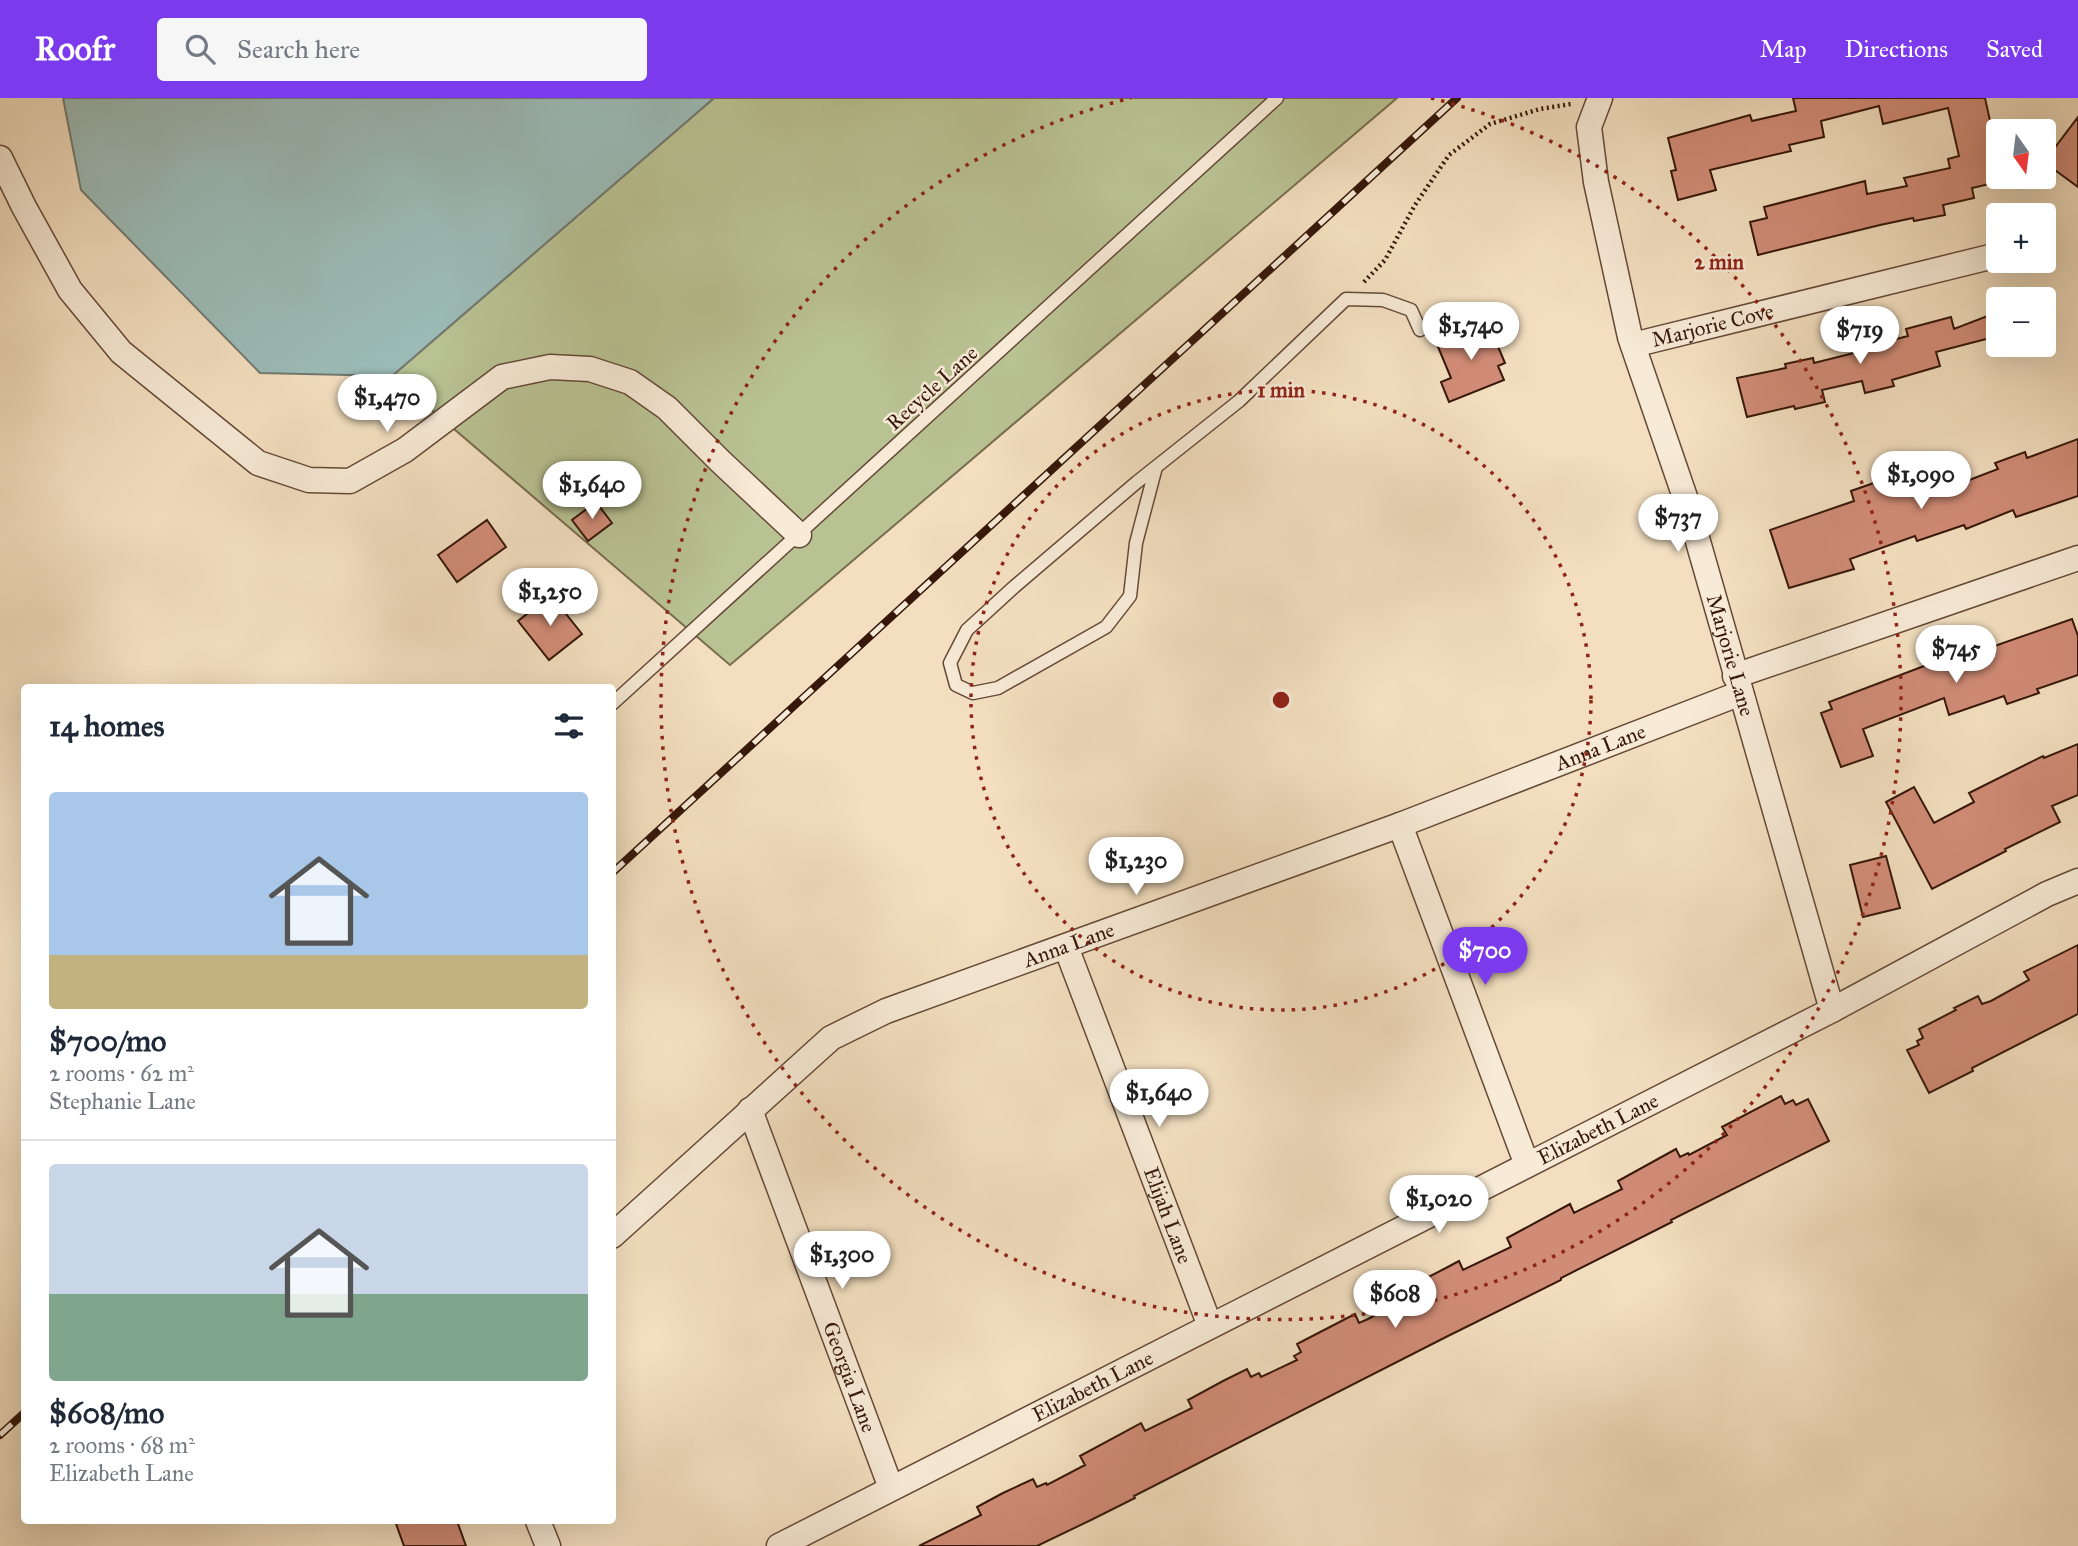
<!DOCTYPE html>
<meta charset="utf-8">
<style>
:root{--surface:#fff;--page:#f6f6f7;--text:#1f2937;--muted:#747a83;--line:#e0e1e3;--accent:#7c3aed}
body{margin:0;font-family:"IM FELL Great Primer",serif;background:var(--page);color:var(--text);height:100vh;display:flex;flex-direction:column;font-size:26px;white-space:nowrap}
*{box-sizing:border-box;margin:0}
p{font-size:23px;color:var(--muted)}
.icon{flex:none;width:38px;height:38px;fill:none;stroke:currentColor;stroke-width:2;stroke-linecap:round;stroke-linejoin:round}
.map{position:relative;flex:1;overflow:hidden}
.drawer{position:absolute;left:21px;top:586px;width:595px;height:840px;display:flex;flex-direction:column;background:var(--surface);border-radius:7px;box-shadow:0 7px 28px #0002}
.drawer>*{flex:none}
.needle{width:46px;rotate:166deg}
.buttons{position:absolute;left:1986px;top:21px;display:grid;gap:14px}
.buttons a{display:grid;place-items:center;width:70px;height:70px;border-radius:7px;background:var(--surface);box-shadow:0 7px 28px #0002;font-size:35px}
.price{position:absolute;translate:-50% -60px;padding:0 16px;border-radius:24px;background:#fff;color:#222;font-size:23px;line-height:46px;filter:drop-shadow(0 2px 4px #0008)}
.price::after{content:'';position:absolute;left:50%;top:42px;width:21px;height:16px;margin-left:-10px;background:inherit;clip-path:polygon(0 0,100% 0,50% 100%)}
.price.on{background:var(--accent);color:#fff}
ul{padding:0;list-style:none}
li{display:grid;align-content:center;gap:14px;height:371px;padding:0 28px}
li+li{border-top:2px solid var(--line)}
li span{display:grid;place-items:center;height:217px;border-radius:7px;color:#555}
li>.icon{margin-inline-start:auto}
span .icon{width:126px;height:126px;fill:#fffc;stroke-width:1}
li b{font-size:30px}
h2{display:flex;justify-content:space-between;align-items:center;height:84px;padding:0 28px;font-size:30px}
header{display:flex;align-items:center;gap:42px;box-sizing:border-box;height:98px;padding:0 35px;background:var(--accent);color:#fff}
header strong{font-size:33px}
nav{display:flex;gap:38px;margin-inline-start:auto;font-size:24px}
.search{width:490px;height:63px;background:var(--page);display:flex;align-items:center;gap:18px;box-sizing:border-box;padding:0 24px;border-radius:7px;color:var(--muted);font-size:26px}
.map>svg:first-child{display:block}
.green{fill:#b9c293;stroke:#786c4e;stroke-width:2}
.water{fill:#9cbcb8;stroke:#737a72;stroke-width:2}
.building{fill:#d18c77;stroke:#361709;stroke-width:2}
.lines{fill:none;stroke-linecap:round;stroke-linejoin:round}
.lane-casing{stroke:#654937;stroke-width:15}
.street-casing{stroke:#654937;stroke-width:27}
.path{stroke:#361709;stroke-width:4.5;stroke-dasharray:2 3.5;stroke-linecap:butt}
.lane{stroke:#f7ead6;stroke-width:12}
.street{stroke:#f7ead6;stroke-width:24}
.rail-casing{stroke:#361709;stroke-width:8}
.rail{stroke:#f7ead6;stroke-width:5;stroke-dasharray:16;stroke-linecap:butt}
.ring{fill:none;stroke:#8f2418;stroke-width:3.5;stroke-dasharray:3.5 7}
.labels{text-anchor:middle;stroke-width:5;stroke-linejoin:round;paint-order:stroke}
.street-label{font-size:21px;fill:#361709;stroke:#f7ead6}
.centre{fill:#8f2418;stroke:#f7ead6;stroke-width:3.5}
.ring-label{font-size:21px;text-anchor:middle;font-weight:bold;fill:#8f2418;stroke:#f7ead6;stroke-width:5;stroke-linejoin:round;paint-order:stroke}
</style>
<header>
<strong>Roofr</strong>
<div class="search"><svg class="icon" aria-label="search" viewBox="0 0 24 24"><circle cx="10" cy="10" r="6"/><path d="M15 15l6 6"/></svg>Search here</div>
<nav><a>Map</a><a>Directions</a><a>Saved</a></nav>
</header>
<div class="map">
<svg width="2078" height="1448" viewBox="0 0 2078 1448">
<rect width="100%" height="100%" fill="#f3dfc0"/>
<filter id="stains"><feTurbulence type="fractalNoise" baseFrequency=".00286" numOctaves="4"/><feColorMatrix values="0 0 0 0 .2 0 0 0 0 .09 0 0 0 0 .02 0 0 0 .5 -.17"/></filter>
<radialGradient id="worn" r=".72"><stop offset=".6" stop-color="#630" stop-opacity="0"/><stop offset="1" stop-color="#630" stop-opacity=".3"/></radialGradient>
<path class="green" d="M714,0H1397L730,567L392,278Z"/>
<path class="water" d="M63,0H714L392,278L260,275L81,92Z"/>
<path class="building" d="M1793,0H1985L1998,59V84L1972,90L1974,100L1943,107L1945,117L1914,123L1913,120L1880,127L1758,157L1750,124L1767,120L1764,109L1865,83L1867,96L1907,88L1904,80L1950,70L1948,61L1959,58L1948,10L1883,26L1879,8L1821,23L1824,39L1789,47L1791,53L1710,72L1716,92L1678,102L1671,73L1676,72L1668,40L1750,17L1752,23L1796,13Z
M2078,19V89L2044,64Z
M1998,214V238L1936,254L1940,268L1892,282L1894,288L1865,295L1862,283L1822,292L1825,304L1795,311L1794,308L1747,319L1737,280L1786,270L1785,266L1813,260L1814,265L1854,255V252L1908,238L1906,231L1951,219L1954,231Z
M1488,225L1505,265L1498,268L1504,282L1449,304L1441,284L1451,280L1436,244L1470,230L1471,233Z
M2078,341V398L2016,419L2013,412L1966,431L1964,427L1917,443L1915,438L1850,461L1854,471L1789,490L1770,432L1854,403L1851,393L1925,367L1934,394H1938L1998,371L1995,365L2025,354L2027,360Z
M596,404L612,425L588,443L572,422Z
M487,422L506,449L457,484L438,457Z
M551,497L582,536L549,562L518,523Z
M2072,521L2078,538V577L2037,591L2039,595L2007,606L2004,598L1949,617L1944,600L1863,631L1873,658L1841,669L1821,615L1832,611L1829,604L1932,565L1962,555L1963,559Z
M2078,646V697L2052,708L2060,724L2005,751L2006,753L1932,791L1886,704L1914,689L1934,725L1974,704L1969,695L2043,658L2044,660Z
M1886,758L1900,810L1863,819L1850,767Z
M2078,847V916L1972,970L1973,973L1929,995L1907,952L1919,947L1917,943L1923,940L1919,931L1956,912L1954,910L1978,898L1982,906L1991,903L2029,882L2024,874Z
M1781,998L1785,1006L1793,1002L1796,1007L1808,1001L1829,1043L1671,1122L1672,1124L1561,1180V1182L1446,1239L1134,1398L1135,1400L1091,1422L1037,1448H919L981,1417L977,1409L1003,1395L1033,1381L1037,1389L1046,1385L1047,1387L1085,1367L1080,1358L1141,1325L1145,1333L1192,1310L1188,1302L1223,1283L1247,1271L1251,1279L1259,1275L1261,1279L1297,1262L1294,1258L1301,1254L1297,1246L1355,1216L1359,1225L1368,1221L1405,1201L1401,1193L1444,1171L1459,1163L1463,1172L1511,1149L1507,1140L1570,1106L1574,1115L1622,1091L1618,1083L1676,1051L1680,1059L1688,1055L1689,1057L1727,1037L1722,1029Z
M395,1423H457L466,1448H404Z"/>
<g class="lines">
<g class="lane-casing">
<path id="lane" d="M1156,369L1136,445L1130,498L1106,529L998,590L973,595L956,587L950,565L967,532L1014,489L1137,384L1239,303L1346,201L1383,202L1411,212L1420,232
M612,606L1277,0"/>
</g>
<g class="street-casing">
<g id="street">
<path id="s1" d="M1600,0L1589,29L1596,84L1630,239L1687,405L1832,912"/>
<path d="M0,60L24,109L70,192L121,254L258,365L309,382L350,383L405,352L502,279L550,269L590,271L630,284L667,310L720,363L799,437"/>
<path id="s2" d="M1633,247L1998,157"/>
<path d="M1735,578L2078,460"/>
<path d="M1400,727L1527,1067"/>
<path id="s3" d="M1066,849L1210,1228"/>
<path id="s4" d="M750,1012L891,1390"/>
<path id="s5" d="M612,1138L831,940L886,913L1400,727L1741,595"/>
<path d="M538,1423L548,1448"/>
<path id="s6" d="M779,1448L1832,912L2047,796L2078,783"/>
</g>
</g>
<path class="path" d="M1364,184L1385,162L1415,107L1449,57L1490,26L1540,11L1571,6"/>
<use href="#lane" class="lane"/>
<use href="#street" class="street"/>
<g class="rail-casing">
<path id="rail" d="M612,775L1457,0
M0,1337L24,1315"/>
</g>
<use href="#rail" class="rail"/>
</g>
<g class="ring">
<circle cx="1281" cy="602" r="310"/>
<path d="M1431 0A620 620 0 1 1 1131 0"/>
</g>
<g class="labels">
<g class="street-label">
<text dy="7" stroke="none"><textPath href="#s2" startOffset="82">Marjorie Cove</textPath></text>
<text transform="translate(932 290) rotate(-42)" y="7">Recycle Lane</text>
<text dy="7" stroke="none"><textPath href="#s1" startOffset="579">Marjorie Lane</textPath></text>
<text dy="7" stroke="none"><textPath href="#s5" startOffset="1118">Anna Lane</textPath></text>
<text dy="7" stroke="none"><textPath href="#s5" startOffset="551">Anna Lane</textPath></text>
<text dy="7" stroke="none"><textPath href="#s6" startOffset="919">Elizabeth Lane</textPath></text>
<text dy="7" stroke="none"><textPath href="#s3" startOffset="287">Elijah Lane</textPath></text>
<text dy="7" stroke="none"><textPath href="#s4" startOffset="285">Georgia Lane</textPath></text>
<text dy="7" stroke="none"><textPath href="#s6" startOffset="352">Elizabeth Lane</textPath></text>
</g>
</g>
<circle cx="1281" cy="602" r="10" class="centre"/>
<g class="ring-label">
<text x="1719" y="171">2 min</text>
<text x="1281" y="299">1 min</text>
</g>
<rect width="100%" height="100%" filter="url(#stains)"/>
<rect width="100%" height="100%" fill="url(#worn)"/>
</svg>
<div class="buttons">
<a><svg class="needle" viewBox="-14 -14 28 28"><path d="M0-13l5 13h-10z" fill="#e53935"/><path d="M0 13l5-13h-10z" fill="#747a83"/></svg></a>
<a>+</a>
<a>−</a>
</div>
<b class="price" style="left:1471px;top:264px">$1,740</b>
<b class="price" style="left:1860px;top:268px">$719</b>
<b class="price" style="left:387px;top:336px">$1,470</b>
<b class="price" style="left:1921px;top:413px">$1,090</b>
<b class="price" style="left:592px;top:423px">$1,640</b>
<b class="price" style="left:1678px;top:456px">$737</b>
<b class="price" style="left:550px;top:530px">$1,250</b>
<b class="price" style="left:1956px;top:587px">$745</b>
<b class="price" style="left:1136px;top:799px">$1,230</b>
<b class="price on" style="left:1485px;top:889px">$700</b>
<b class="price" style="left:1159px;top:1031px">$1,640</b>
<b class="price" style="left:1439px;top:1137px">$1,020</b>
<b class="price" style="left:842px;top:1193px">$1,300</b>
<b class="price" style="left:1395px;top:1232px">$608</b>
<section class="drawer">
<h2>14 homes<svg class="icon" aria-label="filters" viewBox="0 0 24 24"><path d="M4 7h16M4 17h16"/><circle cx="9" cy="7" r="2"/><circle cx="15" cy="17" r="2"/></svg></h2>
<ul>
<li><span style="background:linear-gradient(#a9c7e8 75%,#c2b280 0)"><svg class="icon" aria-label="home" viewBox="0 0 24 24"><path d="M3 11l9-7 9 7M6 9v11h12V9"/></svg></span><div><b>$700/mo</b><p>2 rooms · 62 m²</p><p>Stephanie Lane</p></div></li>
<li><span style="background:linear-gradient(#c9d6e8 60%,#7fa58c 0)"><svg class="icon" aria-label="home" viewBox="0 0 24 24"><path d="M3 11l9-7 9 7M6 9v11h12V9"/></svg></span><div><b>$608/mo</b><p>2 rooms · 68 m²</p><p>Elizabeth Lane</p></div></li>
</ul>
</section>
</div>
